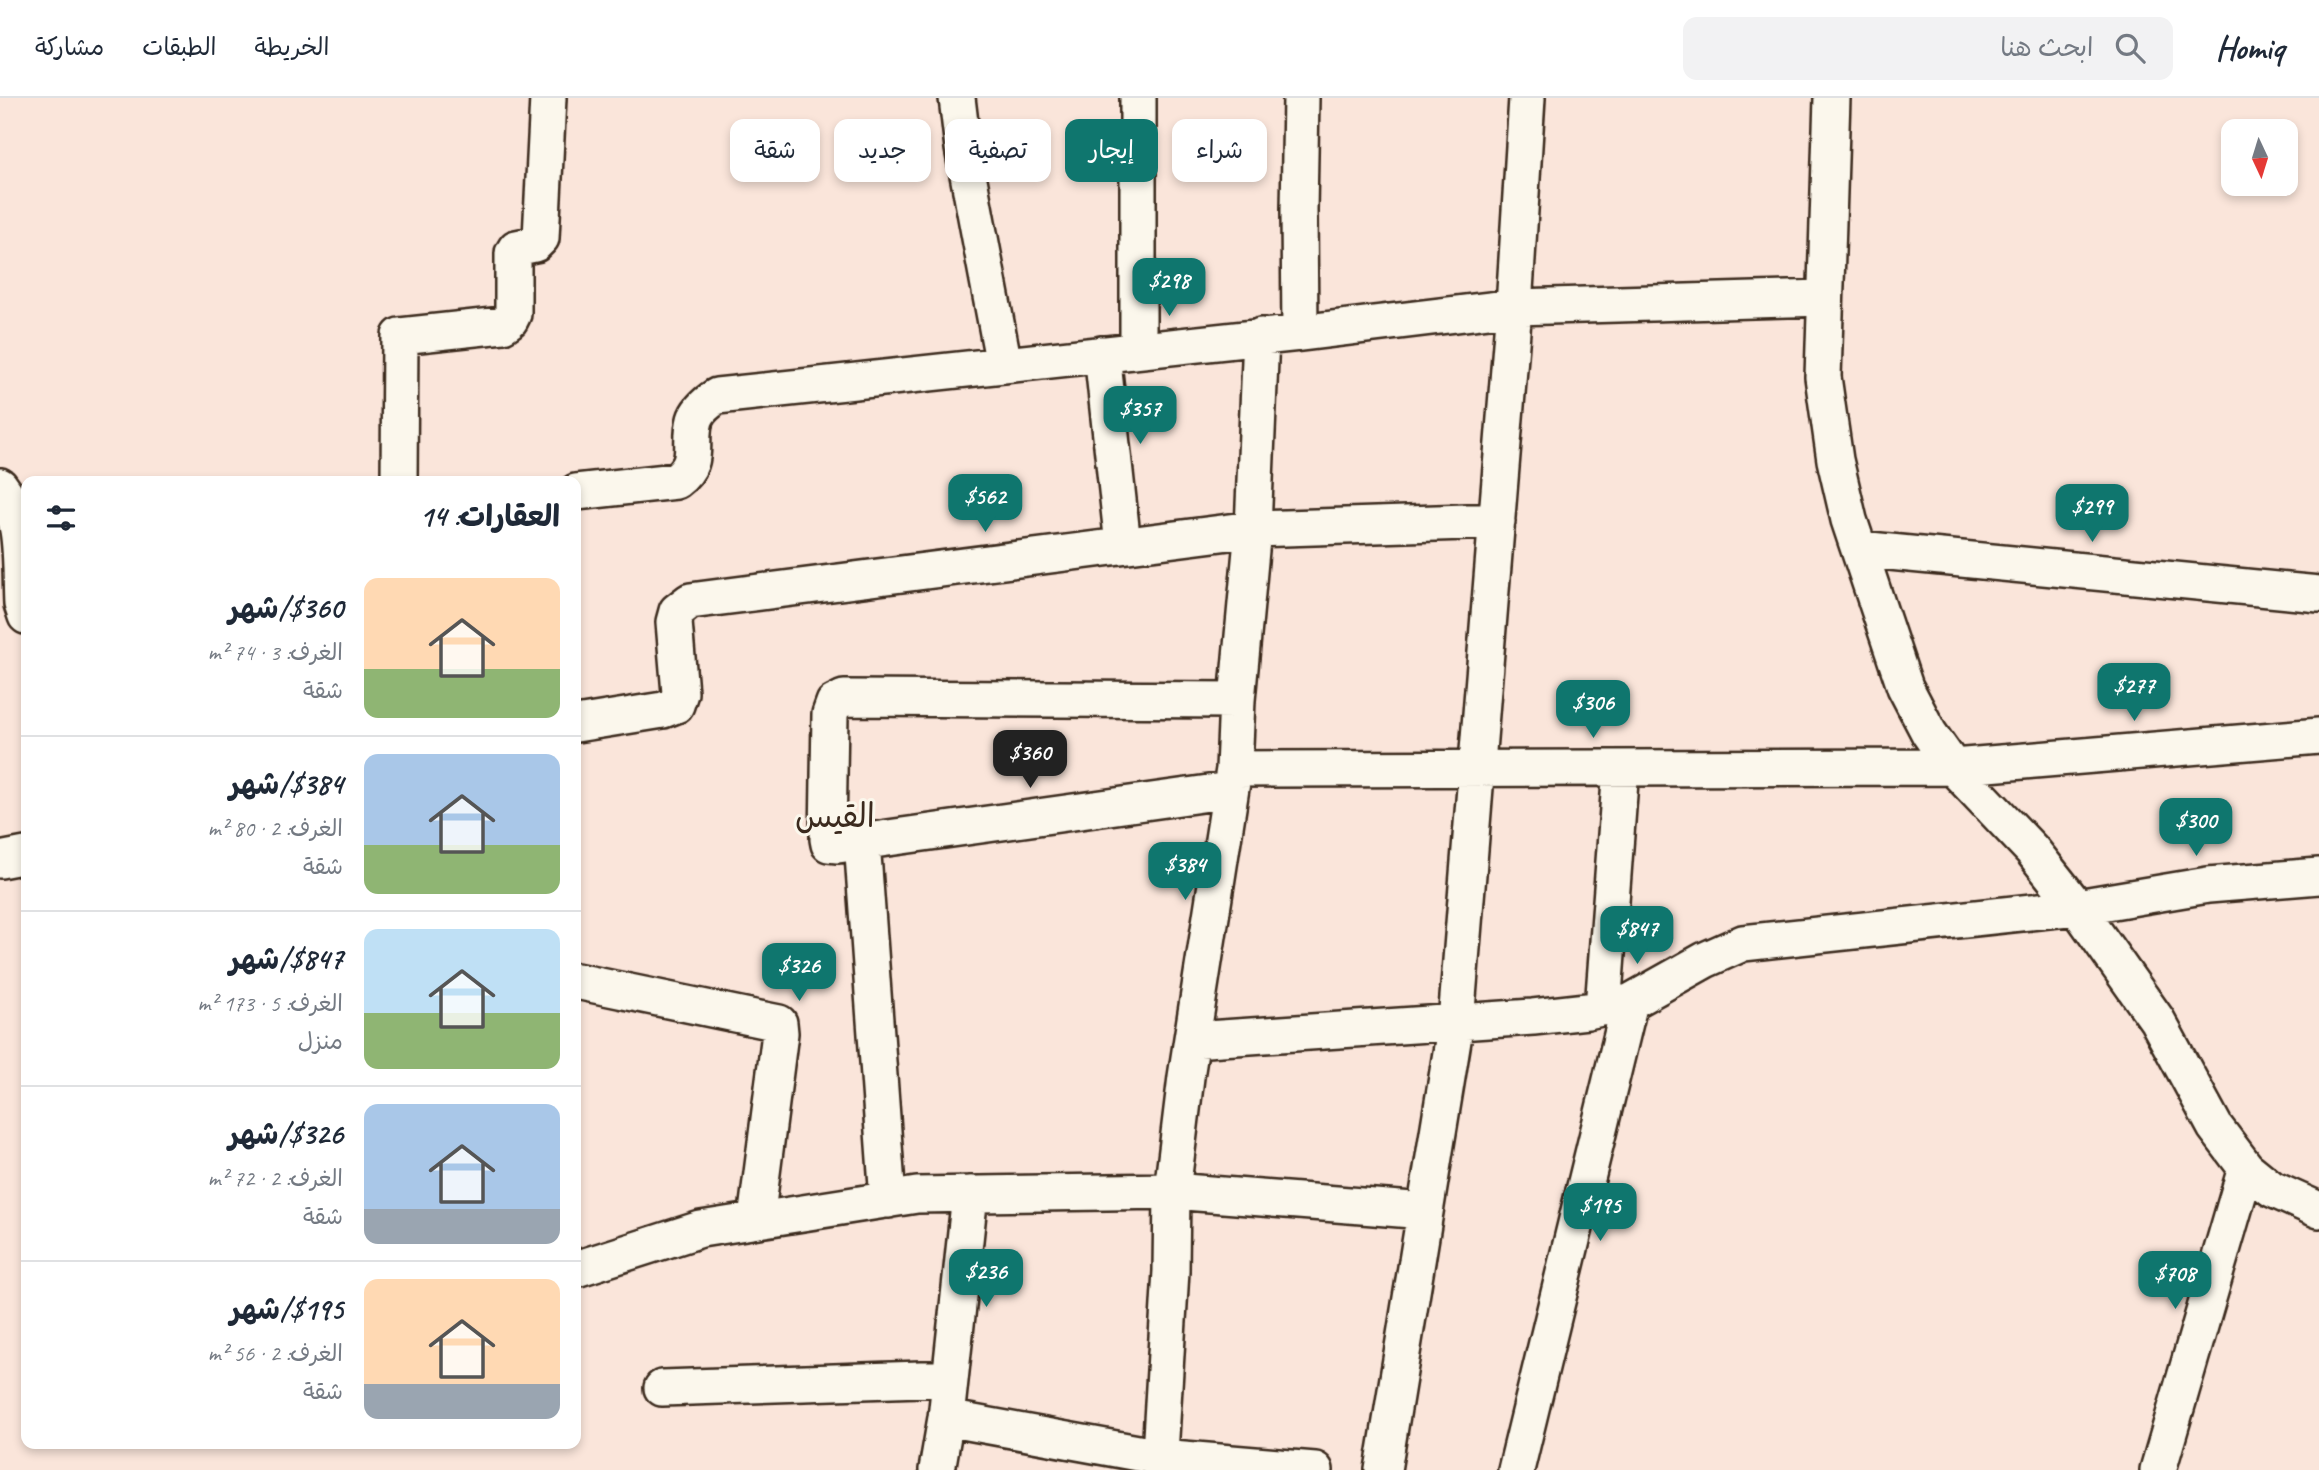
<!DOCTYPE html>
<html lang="ar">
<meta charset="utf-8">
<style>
:root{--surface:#fff;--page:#f2f2f3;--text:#1f2937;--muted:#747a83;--line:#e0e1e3;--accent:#0f766e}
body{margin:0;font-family:Caveat,"Playpen Sans Arabic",sans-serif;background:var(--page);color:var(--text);direction:rtl;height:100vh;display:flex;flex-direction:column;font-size:26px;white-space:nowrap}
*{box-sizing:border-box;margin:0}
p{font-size:23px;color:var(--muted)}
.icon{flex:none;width:38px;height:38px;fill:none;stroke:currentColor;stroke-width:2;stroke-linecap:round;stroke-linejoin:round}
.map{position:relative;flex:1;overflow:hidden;direction:ltr}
.sheet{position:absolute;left:21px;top:378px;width:560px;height:973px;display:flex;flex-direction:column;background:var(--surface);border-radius:14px;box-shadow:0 4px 10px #0003;direction:rtl}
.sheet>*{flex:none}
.guide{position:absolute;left:602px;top:21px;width:665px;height:63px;direction:rtl;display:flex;gap:14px}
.needle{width:46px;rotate:176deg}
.controls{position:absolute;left:2221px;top:21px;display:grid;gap:14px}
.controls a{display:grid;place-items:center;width:77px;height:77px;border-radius:14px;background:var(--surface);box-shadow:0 4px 10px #0003;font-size:35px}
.price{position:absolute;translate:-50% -60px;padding:0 16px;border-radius:14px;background:var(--accent);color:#fff;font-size:23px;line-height:46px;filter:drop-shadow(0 2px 4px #0008)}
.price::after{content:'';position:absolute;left:50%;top:42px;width:21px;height:16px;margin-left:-10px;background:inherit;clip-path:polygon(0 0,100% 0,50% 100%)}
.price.selected{background:#222;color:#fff}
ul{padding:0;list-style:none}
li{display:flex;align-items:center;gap:21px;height:175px;padding:0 21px}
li+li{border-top:2px solid var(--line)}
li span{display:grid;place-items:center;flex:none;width:196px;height:140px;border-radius:14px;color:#555}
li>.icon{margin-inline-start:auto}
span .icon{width:84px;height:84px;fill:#fffc;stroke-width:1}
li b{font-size:30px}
h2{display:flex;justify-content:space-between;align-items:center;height:84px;padding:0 21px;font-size:30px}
.pill{padding:0 24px;border-radius:14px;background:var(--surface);box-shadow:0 4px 10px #0003;font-size:24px;line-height:63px}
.pill.selected{background:var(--accent);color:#fff}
header{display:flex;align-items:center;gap:42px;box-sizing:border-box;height:98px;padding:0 35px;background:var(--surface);border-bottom:2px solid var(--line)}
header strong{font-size:33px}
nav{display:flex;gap:38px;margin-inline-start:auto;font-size:24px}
.search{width:490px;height:63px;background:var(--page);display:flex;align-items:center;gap:18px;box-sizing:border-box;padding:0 24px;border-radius:14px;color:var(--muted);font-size:26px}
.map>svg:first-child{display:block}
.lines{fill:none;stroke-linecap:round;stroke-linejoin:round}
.minor-casing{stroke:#3b2a1e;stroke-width:40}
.minor{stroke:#fbf7ec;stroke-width:35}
.labels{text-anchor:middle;stroke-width:6;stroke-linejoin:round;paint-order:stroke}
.quarter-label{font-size:33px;fill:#3b2a1e;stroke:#fbf7ec}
</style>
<header>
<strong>Homiq</strong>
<div class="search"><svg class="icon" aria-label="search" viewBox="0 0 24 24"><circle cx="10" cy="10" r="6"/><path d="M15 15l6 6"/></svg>ابحث هنا</div>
<nav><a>الخريطة</a><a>الطبقات</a><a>مشاركة</a></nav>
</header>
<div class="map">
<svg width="2319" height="1372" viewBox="0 0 2319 1372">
<rect width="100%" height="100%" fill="#fae5da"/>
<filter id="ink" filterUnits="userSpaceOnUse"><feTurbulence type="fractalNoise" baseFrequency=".0143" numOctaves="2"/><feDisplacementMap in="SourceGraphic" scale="14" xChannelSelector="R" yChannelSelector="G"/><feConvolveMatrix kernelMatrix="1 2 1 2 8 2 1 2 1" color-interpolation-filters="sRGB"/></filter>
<g filter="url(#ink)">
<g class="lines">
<g class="minor-casing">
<path id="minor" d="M957,0L963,50L1004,267
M1832,0L1823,279L1835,362L1849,422L1905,589L1929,635L1953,669L2032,752L2077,809L2157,922L2215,1029L2246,1070L2272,1091L2319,1112
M1300,235L1299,112L1301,0
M1138,252V0
M1102,256L1123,447
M399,383L400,238L503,227L510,222L513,216V155L516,150L535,146L541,140L548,0
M0,388C25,419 20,468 22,506L26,518
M576,394L676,383C702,363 688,348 695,322C698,312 708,304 717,298L1300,235L1514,209L1825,200
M1859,451L2319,496
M576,626L663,612L676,607L680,595L674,524L677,513L690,503L1253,431L1497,423
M1234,671L1953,669L2319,638
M1230,692L838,747L829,746L828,741L830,616L834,605L844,600L1237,602
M862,743L888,1102
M0,762L26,757
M576,883L779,925L780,935L756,1122
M1603,910L1621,670
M1192,942L1533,919L1587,913L1630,904L1705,862L1743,845L2077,809L2208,787L2319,778
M576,1171L701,1131L917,1097L1172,1093L1425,1113
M662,1290L950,1280
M946,1320L1160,1359L1315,1372
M937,1372L946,1320L970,1096
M1159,1372L1171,1173L1172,1093L1186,979L1234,671L1237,602L1253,431L1261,238
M1383,1372L1456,924L1514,209L1527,0
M1516,1372L1630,904
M2158,1372L2246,1070"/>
</g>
<use href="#minor" class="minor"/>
</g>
</g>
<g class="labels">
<g class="quarter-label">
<text x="835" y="729">القيس</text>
</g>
</g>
</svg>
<div class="controls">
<a><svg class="needle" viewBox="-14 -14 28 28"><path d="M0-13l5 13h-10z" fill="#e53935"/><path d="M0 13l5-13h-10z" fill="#747a83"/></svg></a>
</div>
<b class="price" style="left:1169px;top:220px">$298</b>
<b class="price" style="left:1140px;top:348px">$357</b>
<b class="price" style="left:985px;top:436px">$562</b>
<b class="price" style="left:2092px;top:446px">$299</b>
<b class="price" style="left:2134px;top:625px">$277</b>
<b class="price" style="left:1593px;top:642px">$306</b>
<b class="price selected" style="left:1030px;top:692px">$360</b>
<b class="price" style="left:2196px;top:760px">$300</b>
<b class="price" style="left:1185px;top:804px">$384</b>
<b class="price" style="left:1637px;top:868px">$847</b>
<b class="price" style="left:799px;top:905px">$326</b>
<b class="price" style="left:1600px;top:1145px">$195</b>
<b class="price" style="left:986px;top:1211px">$236</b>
<b class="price" style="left:2175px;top:1213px">$708</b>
<div class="guide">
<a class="pill">شراء</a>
<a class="pill selected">إيجار</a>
<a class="pill">تصفية</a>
<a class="pill">جديد</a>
<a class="pill">شقة</a>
</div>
<section class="sheet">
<h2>العقارات: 14<svg class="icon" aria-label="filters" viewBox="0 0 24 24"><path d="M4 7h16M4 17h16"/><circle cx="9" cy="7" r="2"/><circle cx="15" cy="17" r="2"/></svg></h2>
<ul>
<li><span style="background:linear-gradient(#ffd9b3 65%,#8fb573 0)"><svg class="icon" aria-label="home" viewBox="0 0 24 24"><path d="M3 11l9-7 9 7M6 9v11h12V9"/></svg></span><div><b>$360/شهر</b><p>الغرف: 3 · 74 m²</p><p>شقة</p></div></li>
<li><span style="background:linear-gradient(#a9c7e8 65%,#8fb573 0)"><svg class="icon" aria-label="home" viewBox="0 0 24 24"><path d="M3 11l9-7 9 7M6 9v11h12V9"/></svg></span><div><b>$384/شهر</b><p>الغرف: 2 · 80 m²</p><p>شقة</p></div></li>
<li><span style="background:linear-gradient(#bfe0f5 60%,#8fb573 0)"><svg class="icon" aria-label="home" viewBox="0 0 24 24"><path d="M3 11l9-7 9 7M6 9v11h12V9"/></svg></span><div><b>$847/شهر</b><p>الغرف: 5 · 173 m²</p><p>منزل</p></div></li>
<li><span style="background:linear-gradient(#a9c7e8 75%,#9aa5b1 0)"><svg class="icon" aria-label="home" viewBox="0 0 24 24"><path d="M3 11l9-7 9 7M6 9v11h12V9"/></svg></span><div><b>$326/شهر</b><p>الغرف: 2 · 72 m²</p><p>شقة</p></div></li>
<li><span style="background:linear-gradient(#ffd9b3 75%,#9aa5b1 0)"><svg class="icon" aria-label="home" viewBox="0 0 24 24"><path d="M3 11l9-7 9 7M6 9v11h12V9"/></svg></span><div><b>$195/شهر</b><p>الغرف: 2 · 56 m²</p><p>شقة</p></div></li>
</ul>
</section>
</div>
